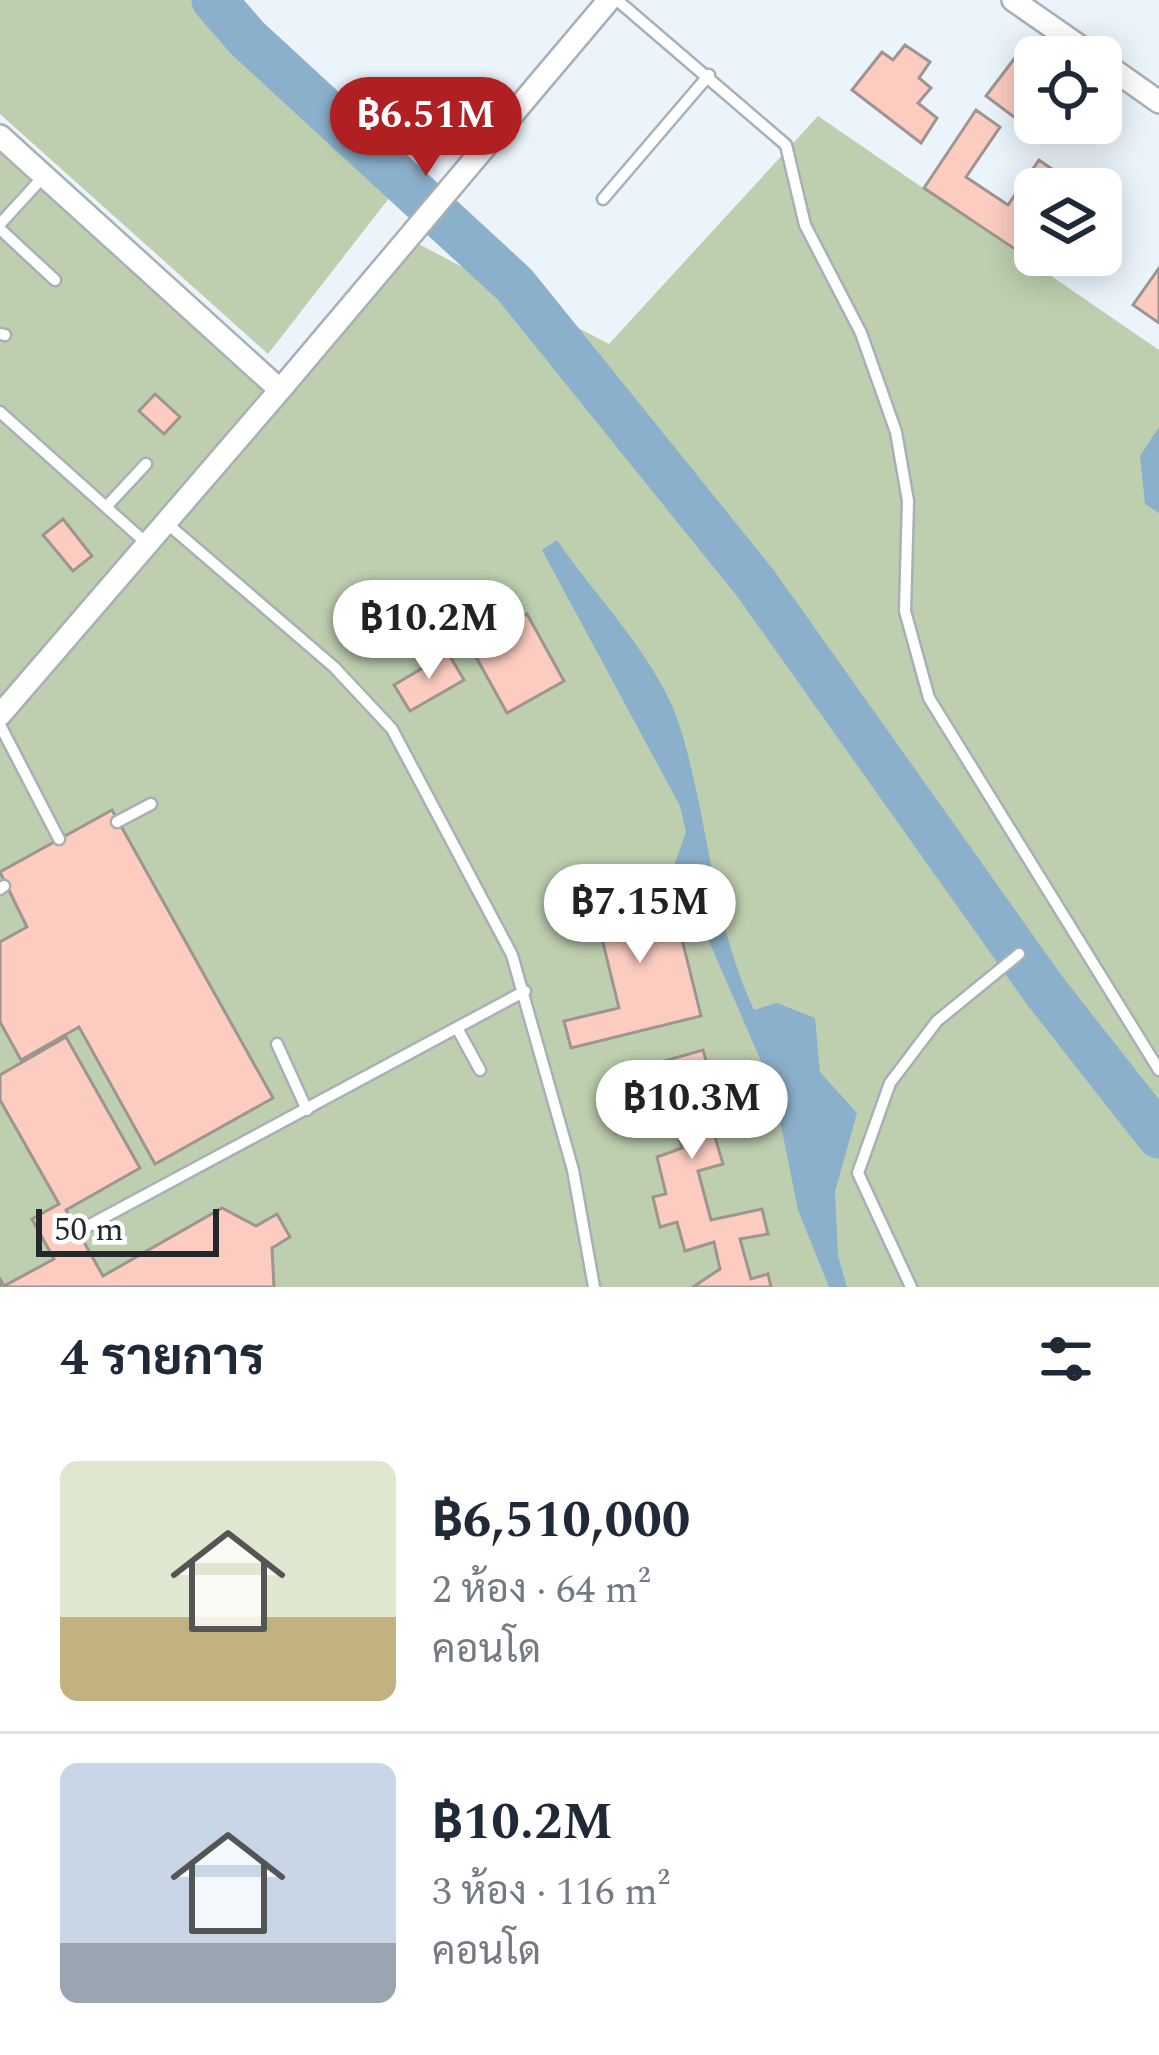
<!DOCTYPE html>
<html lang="th">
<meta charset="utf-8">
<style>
:root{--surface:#fff;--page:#f6f6f7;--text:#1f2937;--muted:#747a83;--line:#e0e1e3;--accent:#b01f22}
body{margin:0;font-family:Spectral,Sarabun,serif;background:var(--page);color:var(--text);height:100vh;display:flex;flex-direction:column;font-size:45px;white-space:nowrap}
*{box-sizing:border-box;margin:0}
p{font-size:39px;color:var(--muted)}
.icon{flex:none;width:66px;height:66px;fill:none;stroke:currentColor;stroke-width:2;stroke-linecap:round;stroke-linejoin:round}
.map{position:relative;height:1287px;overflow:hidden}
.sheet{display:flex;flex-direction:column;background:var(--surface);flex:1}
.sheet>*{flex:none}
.fabs{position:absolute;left:1014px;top:36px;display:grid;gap:24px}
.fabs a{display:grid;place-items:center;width:108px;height:108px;border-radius:18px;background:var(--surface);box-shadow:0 6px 30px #0003;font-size:60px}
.scale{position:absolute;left:36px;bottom:30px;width:183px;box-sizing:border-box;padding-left:12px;border:6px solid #25282b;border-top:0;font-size:33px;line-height:42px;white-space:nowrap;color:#25282b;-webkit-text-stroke:9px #fff;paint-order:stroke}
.price{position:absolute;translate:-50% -102px;padding:0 27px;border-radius:42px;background:#fff;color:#222;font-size:39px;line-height:78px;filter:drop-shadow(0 3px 6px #0008)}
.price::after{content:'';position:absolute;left:50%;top:72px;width:36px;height:27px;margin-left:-18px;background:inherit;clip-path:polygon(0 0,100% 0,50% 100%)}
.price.on{background:var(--accent);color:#fff}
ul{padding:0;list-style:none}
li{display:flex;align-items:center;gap:36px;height:300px;padding:0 60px}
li+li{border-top:3px solid var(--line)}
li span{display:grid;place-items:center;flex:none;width:336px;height:240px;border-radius:18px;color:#555}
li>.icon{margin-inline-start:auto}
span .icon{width:144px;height:144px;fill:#fffc;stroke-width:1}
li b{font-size:51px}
h2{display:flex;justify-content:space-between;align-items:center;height:144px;padding:0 60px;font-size:51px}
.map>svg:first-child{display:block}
.green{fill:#bdcfaf}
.water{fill:#8bb0cb}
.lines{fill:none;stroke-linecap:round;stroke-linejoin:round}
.river{stroke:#8bb0cb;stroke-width:45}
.building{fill:#fcccc1;stroke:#9e9491;stroke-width:3}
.service-casing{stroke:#a8b0b7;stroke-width:15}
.minor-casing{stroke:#a8b0b7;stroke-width:26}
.service{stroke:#fff;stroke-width:10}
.minor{stroke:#fff;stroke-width:21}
</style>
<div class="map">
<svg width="1159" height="1287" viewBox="0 0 1159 1287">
<rect width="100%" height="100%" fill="#ebf4fb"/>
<path class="green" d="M0,0H200L393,193L268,354L0,114Z
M818,116L1159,350V1287H0V136L279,390L411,240L609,344Z"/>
<path class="water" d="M1159,427V513L1145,504L1140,456Z
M557,540C598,600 662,663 682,733C709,825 713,922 754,1010L777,1003L815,1018L820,1072L857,1113L835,1192L838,1256L847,1287H829L798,1210L774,1091L675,863L686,832L680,806L542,550Z"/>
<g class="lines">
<path class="river" d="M214,0L247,38L515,285L756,584L1045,991L1159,1136"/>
</g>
<path class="building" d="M905,45L930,62L919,78L931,88L918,103L937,118L921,143L852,90L882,52L893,60Z
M1020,51L1035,62V99L1030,95L1014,117L986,96Z
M976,110L1000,127L966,177L1008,205L1039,160L1071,182L1066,189H1035V235L1022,254L924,188Z
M1159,268V323L1133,305Z
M155,394L180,417L164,434L139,411Z
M63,519L92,556L73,571L43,535Z
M527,614L564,681L507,713L470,646Z
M448,653L464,680L410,711L394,685Z
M112,810L273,1098L155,1164L79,1027L21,1060L0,1022V942L27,927L0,872Z
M667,879L701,1016L571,1048L564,1021L619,1008L592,898Z
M66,1037L140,1168L66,1210L103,1276L222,1208L256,1226L277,1214L290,1237L272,1248L274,1287H0V1279L4,1286L54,1259L32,1219L59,1204L0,1100V1075Z
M703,1050L722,1117L710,1120L723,1164L698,1171L711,1220L762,1209L768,1234L740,1239L751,1279L768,1274L771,1287H693L720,1269L714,1242L685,1251L677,1222L660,1227L653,1197L666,1194L657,1157L682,1148L675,1126L651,1133L643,1106L626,1109L618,1074Z"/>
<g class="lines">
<g class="service-casing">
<path id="service" d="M617,0L786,145L805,225L861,333L896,432L908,501L905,611L929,698L1159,1070
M603,199L709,75
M0,224L44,176
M0,229L55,280
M0,334L5,335
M0,412L106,507L146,464
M106,507L145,542
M163,520L334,667L392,729L512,955L573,1170L594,1287
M0,725L59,839
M117,822L151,804
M0,889L4,886
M457,1028L480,1070
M277,1044L307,1110
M88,1226L525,991
M911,1287L858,1173L890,1083L937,1021L1019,954"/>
</g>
<g class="minor-casing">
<path id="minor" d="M1013,0L1095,57
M1101,61L1159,102
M0,136L280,390L0,715
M280,390L609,0"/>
</g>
<use href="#service" class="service"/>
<use href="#minor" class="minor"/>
</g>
</svg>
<div class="fabs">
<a><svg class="icon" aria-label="locate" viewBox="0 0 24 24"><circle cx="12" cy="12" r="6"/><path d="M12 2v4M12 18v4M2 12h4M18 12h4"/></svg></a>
<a><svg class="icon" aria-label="layers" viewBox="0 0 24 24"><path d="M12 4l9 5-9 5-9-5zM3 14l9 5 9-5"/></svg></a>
</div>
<div class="scale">50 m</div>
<b class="price on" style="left:426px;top:179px">฿6.51M</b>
<b class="price" style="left:429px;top:682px">฿10.2M</b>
<b class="price" style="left:640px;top:966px">฿7.15M</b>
<b class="price" style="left:692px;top:1162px">฿10.3M</b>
</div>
<section class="sheet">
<h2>4 รายการ<svg class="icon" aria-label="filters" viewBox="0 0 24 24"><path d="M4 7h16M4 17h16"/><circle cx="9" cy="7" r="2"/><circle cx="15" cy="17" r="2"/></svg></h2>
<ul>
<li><span style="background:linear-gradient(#dfe7d0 65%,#c2b280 0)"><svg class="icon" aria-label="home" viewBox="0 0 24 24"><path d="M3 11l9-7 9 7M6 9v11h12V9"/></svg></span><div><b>฿6,510,000</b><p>2 ห้อง · 64 m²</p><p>คอนโด</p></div></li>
<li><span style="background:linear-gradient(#c9d6e8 75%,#9aa5b1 0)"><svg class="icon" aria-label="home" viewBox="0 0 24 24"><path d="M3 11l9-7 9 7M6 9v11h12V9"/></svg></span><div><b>฿10.2M</b><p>3 ห้อง · 116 m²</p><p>คอนโด</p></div></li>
</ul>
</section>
